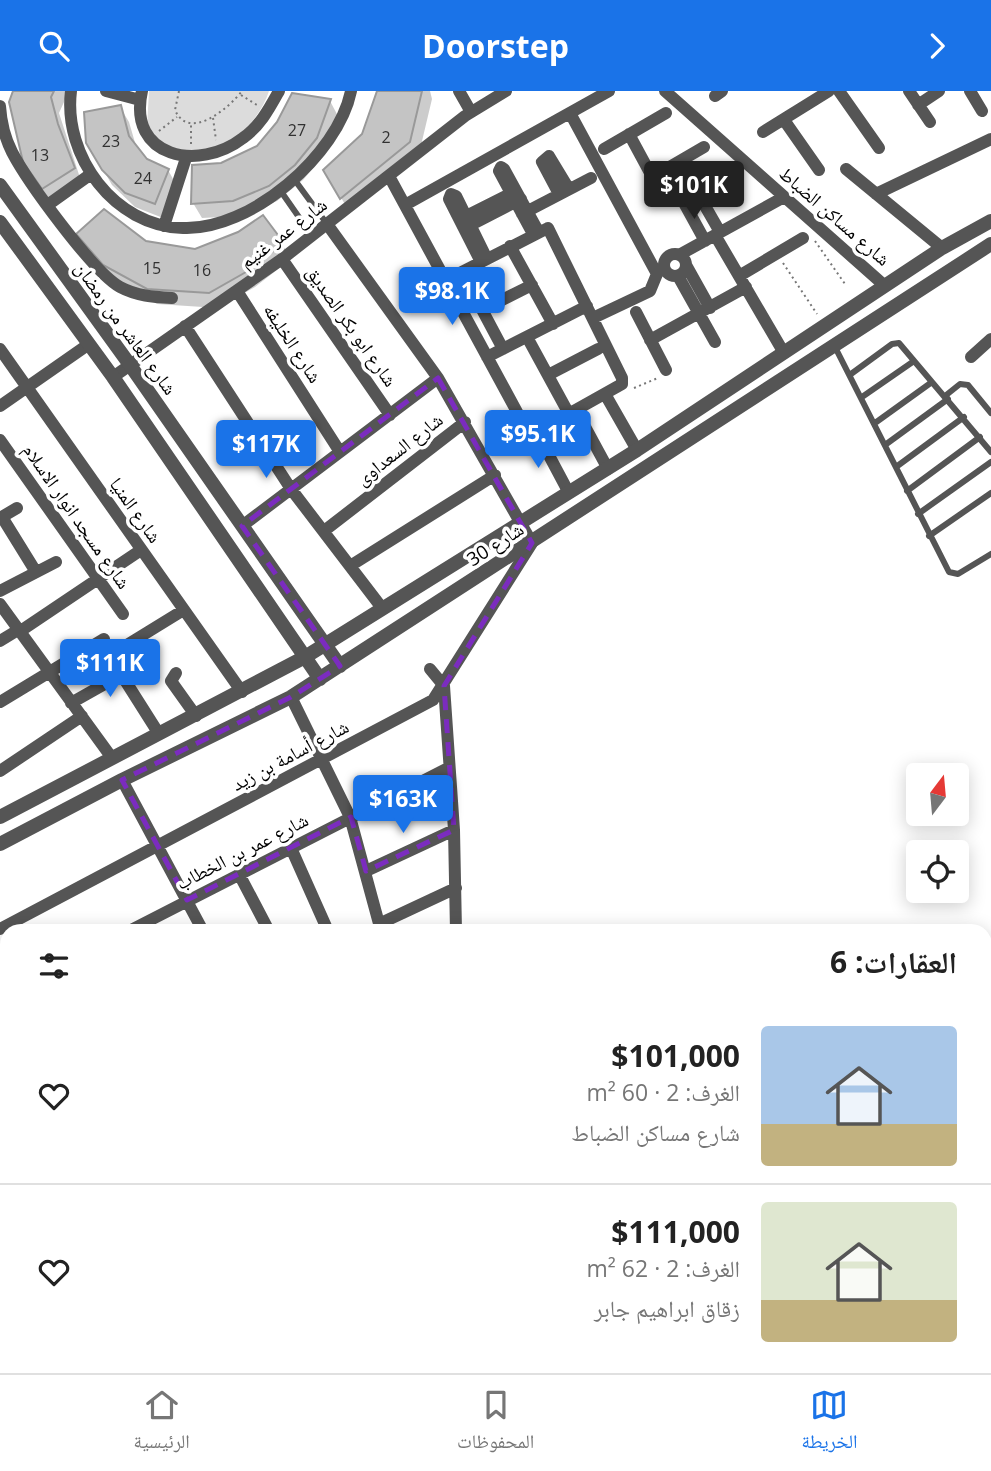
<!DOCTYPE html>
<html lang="ar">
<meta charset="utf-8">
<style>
:root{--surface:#fff;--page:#f2f2f2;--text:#222;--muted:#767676;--line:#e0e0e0;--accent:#1a73e8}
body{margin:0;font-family:"Open Sans","Noto Naskh Arabic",sans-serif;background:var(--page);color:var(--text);direction:rtl;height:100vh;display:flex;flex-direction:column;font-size:26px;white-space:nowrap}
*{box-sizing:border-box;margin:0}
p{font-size:23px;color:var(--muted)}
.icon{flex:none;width:38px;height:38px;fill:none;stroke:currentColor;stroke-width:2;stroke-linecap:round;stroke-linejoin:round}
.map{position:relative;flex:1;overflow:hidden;direction:ltr}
.side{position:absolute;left:0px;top:833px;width:992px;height:450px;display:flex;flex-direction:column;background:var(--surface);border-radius:21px 21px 0 0;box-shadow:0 4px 18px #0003;direction:rtl}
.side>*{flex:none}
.needle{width:46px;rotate:16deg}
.fabs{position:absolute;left:906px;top:672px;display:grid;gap:14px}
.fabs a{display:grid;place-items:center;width:63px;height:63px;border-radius:7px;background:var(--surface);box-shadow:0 4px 18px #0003;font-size:35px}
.price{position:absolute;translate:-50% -60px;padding:0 16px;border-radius:7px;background:var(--accent);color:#fff;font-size:23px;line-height:46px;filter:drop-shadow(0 2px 4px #0008)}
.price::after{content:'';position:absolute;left:50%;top:42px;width:21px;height:16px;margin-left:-10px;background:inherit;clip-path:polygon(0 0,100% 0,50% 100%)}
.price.on{background:#222;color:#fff}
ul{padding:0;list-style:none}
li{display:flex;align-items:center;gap:21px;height:175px;padding:0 35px}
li+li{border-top:2px solid var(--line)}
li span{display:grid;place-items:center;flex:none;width:196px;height:140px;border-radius:7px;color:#555}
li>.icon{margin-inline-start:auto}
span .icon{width:84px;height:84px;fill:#fffc;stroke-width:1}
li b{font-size:30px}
h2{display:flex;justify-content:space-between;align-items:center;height:84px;padding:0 35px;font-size:30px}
header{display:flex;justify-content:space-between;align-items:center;height:91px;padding:0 35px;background:var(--accent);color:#fff;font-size:32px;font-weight:700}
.menu{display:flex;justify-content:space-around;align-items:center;height:98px;border-top:2px solid var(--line);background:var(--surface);font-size:19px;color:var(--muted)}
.menu a{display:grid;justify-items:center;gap:4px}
.menu .on{color:var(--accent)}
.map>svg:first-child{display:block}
.green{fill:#dcdcdc}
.shadow{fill:#0003}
.building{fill:#c4c4c4;stroke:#999;stroke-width:2}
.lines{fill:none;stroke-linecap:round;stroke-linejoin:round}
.primary-casing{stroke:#dbdbdb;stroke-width:21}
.path{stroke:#777;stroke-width:2;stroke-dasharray:2 3.5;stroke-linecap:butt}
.service{stroke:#555;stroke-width:6}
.minor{stroke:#555;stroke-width:12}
.tertiary{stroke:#555;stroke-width:14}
.primary{stroke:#000;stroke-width:18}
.marked{fill:none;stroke:#7b2cbf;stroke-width:5;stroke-dasharray:14 9;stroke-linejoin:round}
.labels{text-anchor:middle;stroke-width:7;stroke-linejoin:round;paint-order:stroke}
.number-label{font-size:16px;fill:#313131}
.street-label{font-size:19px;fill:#000;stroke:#fff}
</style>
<header><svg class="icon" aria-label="forward" viewBox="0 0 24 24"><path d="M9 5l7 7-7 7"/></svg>Doorstep<svg class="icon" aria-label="search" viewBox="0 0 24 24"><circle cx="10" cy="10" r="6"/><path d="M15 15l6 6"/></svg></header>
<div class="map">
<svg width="991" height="1282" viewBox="0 0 991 1282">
<rect width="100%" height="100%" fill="#fff"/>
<path class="green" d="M149,0H269C261,25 238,51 212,59C200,63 181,60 167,60L147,36Z"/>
<path class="shadow" d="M15,0H69L59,22L82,93L52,112L34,86Z
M378,0H430L432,8L418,67L350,122L325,79L363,44Z
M330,10L338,25L325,63L303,89L277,110L242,125L202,127L193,112L222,74L258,56Z
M120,16L129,31L136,55L146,69L168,79L177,95L163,127L135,116L112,94L88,52Z
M145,152L195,159L282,153L291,168L255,196L218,217L157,213L113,189L87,158Z"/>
<path class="building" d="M13,0H54L51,6L58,33L75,77L42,98L23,71L9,11Z
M377,0H422L410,51L340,108L323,79L362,43Z
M292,2L331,8L317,47L295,74L269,95L233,110L191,113L192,74L221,72L257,55L277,31Z
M121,14L129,45L147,68L169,78L155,113L125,102L102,79L86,52L84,21Z
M104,118L146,150L195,158L238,141L263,124L284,152L246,181L209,202L147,198L103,174L76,143Z"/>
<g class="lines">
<g class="primary-casing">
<path id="primary" d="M985,1240L991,1236
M985,1264L991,1261
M911,1282L922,1276
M958,1282L966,1276
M987,1282L991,1280"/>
</g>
<path class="path" d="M179,0L175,19C189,51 229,17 242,0
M241,4L257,14
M213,27L216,49
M159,40L177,26
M191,53V34
M815,150L845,193
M783,172L817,223
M634,297L658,287"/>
<path class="service" d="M294,88L327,133
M280,99L303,132
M835,256L949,481L958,483L991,463
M851,283L892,253L899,252L991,361
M945,305L960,293L968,294L991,322
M862,306L914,270
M875,332L932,291
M885,354L948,308
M896,376L964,326
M907,400L980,346
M918,423L991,371
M929,445L991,402
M297,1276L300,1282
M478,1276L480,1282"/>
<path class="minor" d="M71,0C63,65 114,135 183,137C250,140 338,64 351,0
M106,0L140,9
M142,0C127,67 199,81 243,47C260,35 269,18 279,0
M459,0L471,21
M665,0L885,195
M839,0L879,57
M909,0L930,31
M970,0L982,20
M715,5L722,0
M918,14L939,0
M0,15C1,31 5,47 12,61C27,90 93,181 120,196C137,205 153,206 172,207
M570,22L657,183L650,200L593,227
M784,29L819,79
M763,41L829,0
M629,43L649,80L656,84L704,56
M604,58L666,22
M846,78L942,157
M666,79L705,150
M389,85L523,332L527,337L540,339L622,293V287L548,137L446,189
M697,101L720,141
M559,103L542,71L549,65L569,98
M876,103L991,48
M682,109L734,81
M49,113L91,83
M405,114L609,0
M522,123L591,87
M460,128L516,100
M164,135L186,67
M465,137L521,108
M533,143L499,80L501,76L504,78L538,140
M715,144L784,262
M510,155L553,233
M664 174a11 11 0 1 1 22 0a11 11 0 1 1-22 0Z
M679,164L784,106
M282,168L390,324
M481,171L449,108L451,103L456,105L487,168
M686,174L710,217
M462,181L503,258
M678,185L715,251
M739,185L803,147
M237,200L340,361
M492,214L532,194
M636,221L666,279
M185,235L291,398L382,517
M527,246L569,323
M650,249L746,196
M0,258L242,601
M487,266L587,215
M971,266L991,248
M548,284L598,258
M113,286L282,168L465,25L506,0
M605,303L637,359
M0,315L89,253
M576,319L608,378
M536,340L569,402
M0,349L123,523
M2,426L36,481
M0,427L17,417
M242,435L438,287
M324,440L465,331
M350,475L495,384
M0,500L56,471
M0,513L112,667
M19,541L141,459
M0,550L18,539
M117,560L182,520
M430,578L444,595L454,739L456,840
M176,582L171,590L196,625
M121,583L159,643
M291,606L350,726L381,840
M0,611L104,548
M71,612L133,577
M0,680L82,625
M122,689L203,840
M291,757L328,840
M366,780L454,739
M239,783L269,840
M379,833L456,797
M0,838L433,609L532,452L438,287L327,133
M129,840L448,677
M0,905L7,901
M0,944L7,940
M0,958L7,971
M0,1083L7,1079
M0,1096L7,1110
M0,1212L7,1208
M24,1276L27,1282
M91,1276L94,1282
M222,1276L225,1282
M0,1282L12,1276
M141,1282L153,1276"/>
<path class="tertiary" d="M0,94L130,274L340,575
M0,131L113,286L320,588
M0,726L305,566L637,359L942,157L991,130
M0,753L122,689L291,606L991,153"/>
<use href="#primary" class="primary"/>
</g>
<path class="marked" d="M438,287L532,452L444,595L454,739L366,780L351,726L187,809L122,689L291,606L340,575L242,435Z"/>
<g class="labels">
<g class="number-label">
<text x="297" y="45">27</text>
<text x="386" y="52">2</text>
<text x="111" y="56">23</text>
<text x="40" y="70">13</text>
<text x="143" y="93">24</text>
<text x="152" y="183">15</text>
<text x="202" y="185">16</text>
</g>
<g class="street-label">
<text transform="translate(835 125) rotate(41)" y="7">شارع مساكن الضباط</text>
<text transform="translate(283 142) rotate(-37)" y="7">شارع عمر غنيم</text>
<text transform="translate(352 235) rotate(55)" y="7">شارع ابو بكر الصديق</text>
<text transform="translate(126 237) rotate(54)" y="7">شارع العاشر من رمضان</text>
<text transform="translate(293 252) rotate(57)" y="7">شارع الخليفه</text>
<text transform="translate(399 358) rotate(-38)" y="7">شارع السعداوى</text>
<text transform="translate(136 419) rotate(55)" y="7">شارع المنيا</text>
<text transform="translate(77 425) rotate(55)" y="7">شارع مسجد انوار الاسلام</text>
<text transform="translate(495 453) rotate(-33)" y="7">شارع 30</text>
<text transform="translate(290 664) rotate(-28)" y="7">شارع أسامة بن زيد</text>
<text transform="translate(242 760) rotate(-27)" y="7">شارع عمر بن الخطاب</text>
</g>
</g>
</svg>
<div class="fabs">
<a><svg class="needle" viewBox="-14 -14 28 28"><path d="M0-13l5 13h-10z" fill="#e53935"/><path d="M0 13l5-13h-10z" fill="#767676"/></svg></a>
<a><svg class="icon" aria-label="locate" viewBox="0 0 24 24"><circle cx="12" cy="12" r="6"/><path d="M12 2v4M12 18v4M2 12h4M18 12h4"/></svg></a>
</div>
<b class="price on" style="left:694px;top:130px">$101K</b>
<b class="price" style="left:452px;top:236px">$98.1K</b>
<b class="price" style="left:538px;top:379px">$95.1K</b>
<b class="price" style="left:266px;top:389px">$117K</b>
<b class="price" style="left:110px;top:608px">$111K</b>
<b class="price" style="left:403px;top:744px">$163K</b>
<section class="side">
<h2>العقارات: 6<svg class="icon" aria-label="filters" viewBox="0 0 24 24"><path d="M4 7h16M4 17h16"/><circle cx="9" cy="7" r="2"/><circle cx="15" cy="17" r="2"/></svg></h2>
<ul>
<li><span style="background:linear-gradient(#a9c7e8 70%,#c2b280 0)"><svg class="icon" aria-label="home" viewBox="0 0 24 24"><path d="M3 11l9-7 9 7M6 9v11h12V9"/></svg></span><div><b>$101,000</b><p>الغرف: 2 · 60 m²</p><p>شارع مساكن الضباط</p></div><svg class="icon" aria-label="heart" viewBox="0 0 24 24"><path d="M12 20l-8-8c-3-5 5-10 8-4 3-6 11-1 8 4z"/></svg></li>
<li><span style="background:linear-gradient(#dfe7d0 70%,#c2b280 0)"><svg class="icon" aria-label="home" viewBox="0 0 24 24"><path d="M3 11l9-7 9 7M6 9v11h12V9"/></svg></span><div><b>$111,000</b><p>الغرف: 2 · 62 m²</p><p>زقاق ابراهيم جابر</p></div><svg class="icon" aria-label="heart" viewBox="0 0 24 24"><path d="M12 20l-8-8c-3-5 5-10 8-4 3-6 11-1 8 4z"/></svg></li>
</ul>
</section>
</div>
<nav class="menu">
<a class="on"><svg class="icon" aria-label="map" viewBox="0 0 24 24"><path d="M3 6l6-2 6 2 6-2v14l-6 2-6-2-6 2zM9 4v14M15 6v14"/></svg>الخريطة</a>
<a><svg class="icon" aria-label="saved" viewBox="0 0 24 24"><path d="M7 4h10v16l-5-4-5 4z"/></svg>المحفوظات</a>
<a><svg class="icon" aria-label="home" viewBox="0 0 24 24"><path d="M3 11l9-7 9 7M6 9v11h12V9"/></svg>الرئيسية</a>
</nav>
